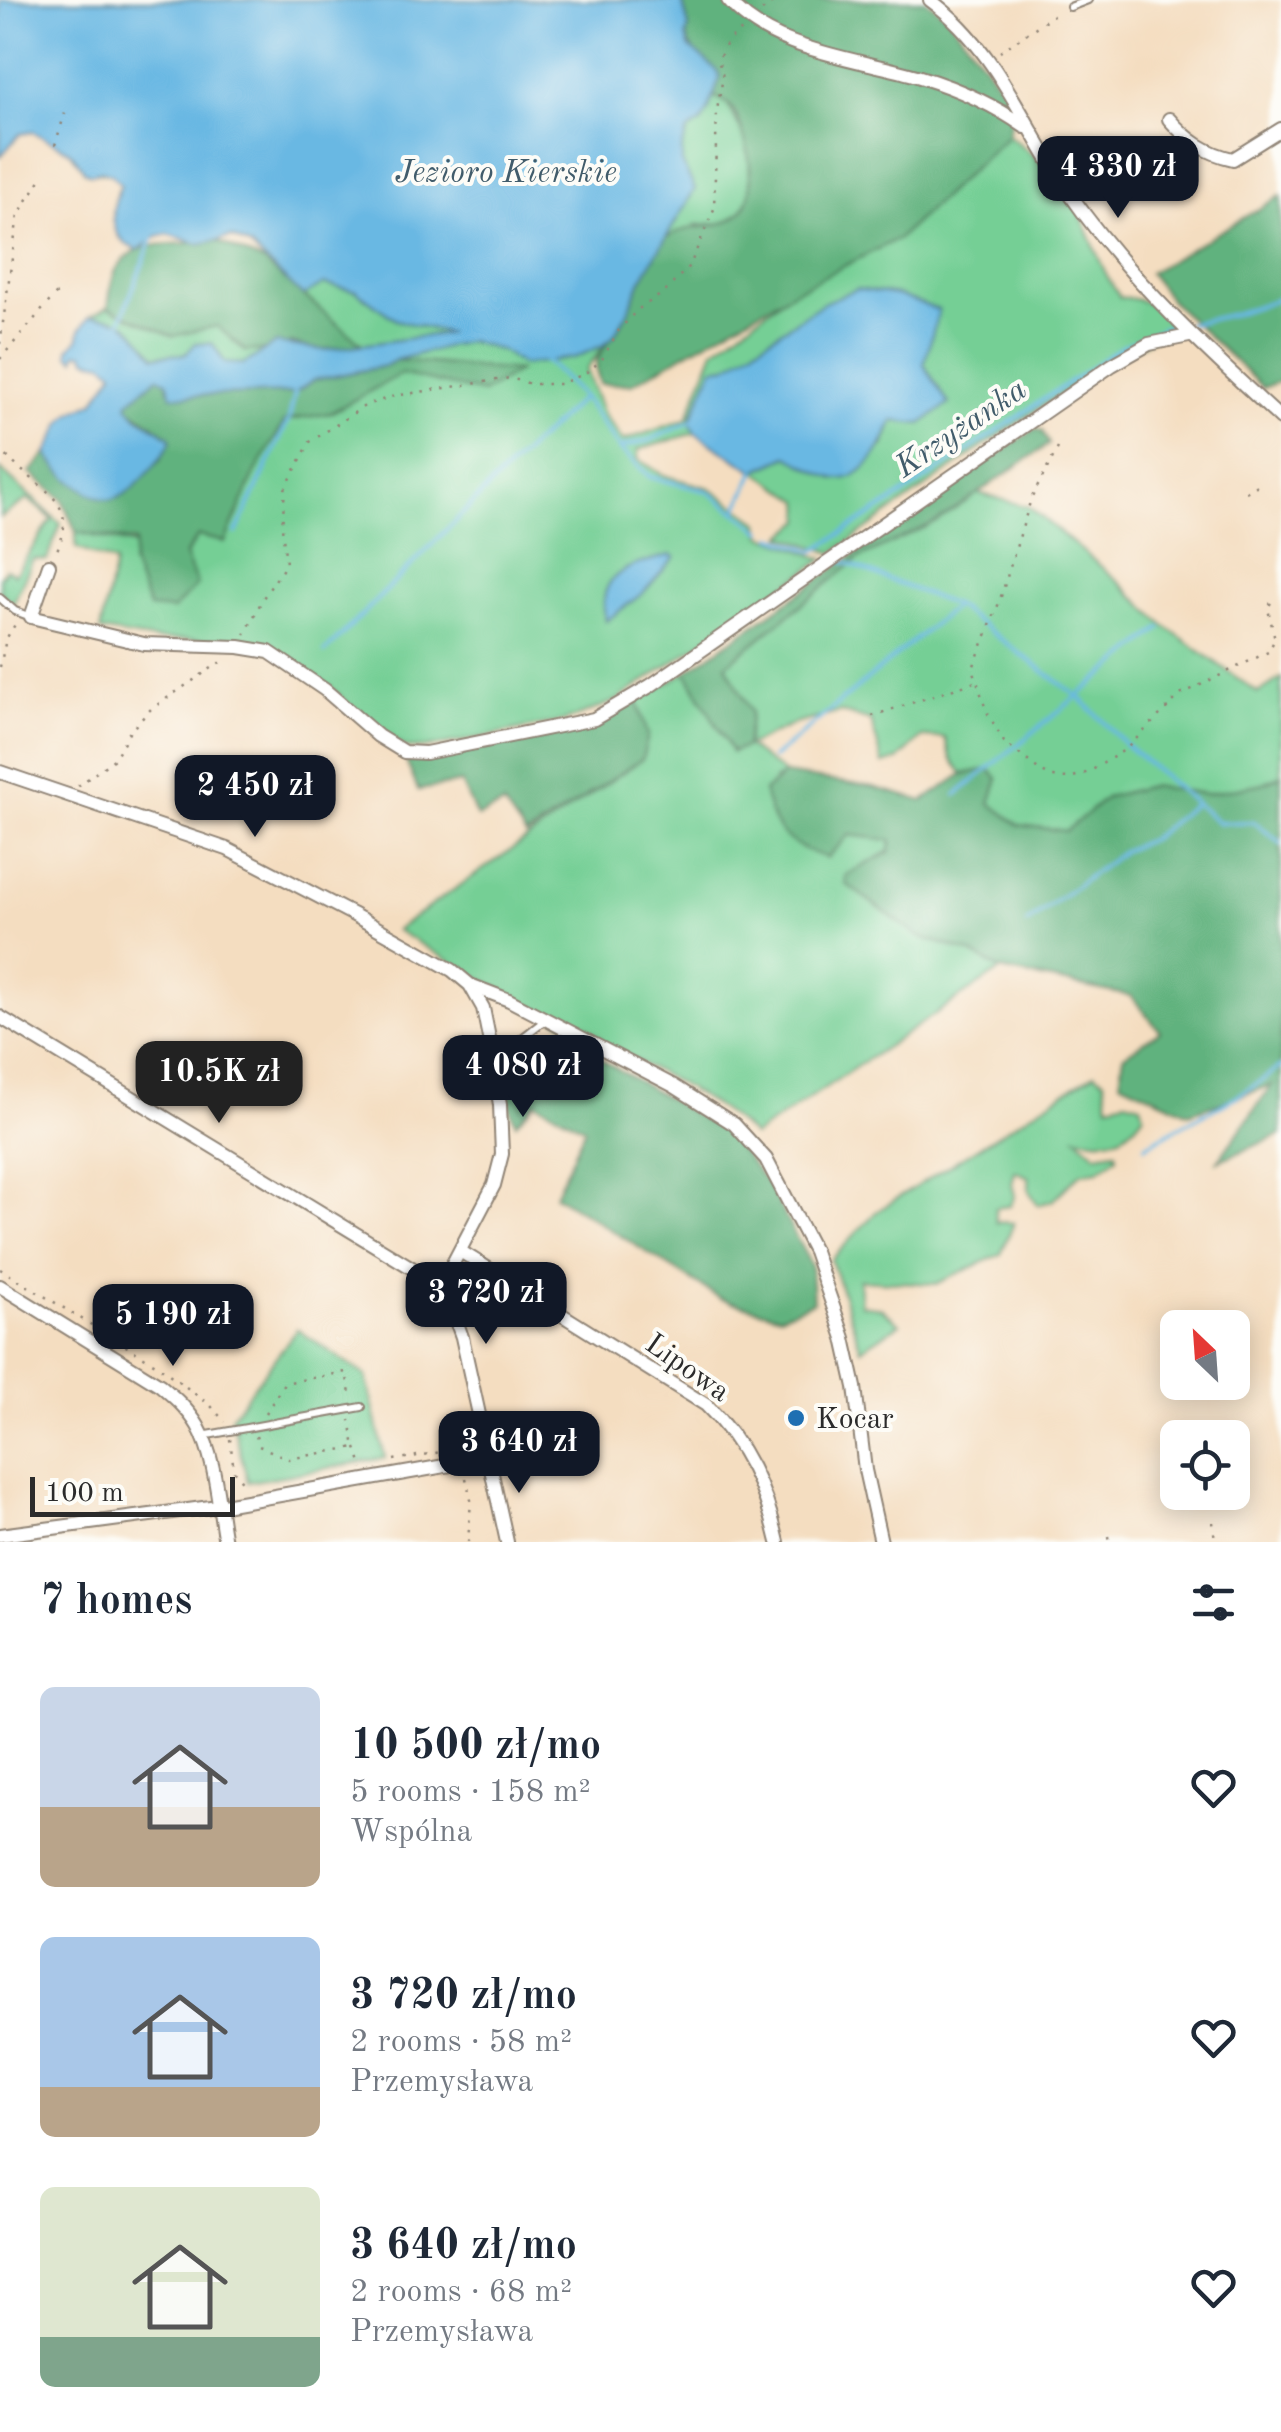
<!DOCTYPE html>
<meta charset="utf-8">
<style>
:root{--surface:#fff;--page:#f6f6f7;--text:#1f2937;--muted:#747a83;--accent:#111827}
body{margin:0;font-family:"Old Standard TT",serif;background:var(--page);color:var(--text);height:100vh;display:flex;flex-direction:column;font-size:38px;white-space:nowrap}
*{box-sizing:border-box;margin:0}
p{font-size:32px;color:var(--muted)}
.icon{flex:none;width:55px;height:55px;fill:none;stroke:currentColor;stroke-width:2;stroke-linecap:round;stroke-linejoin:round}
.map{position:relative;height:1542px;overflow:hidden}
.sheet{display:flex;flex-direction:column;background:var(--surface);flex:1}
.sheet>*{flex:none}
.needle{width:65px;rotate:335deg}
.fabs{position:absolute;left:1160px;top:1310px;display:grid;gap:20px}
.fabs a{display:grid;place-items:center;width:90px;height:90px;border-radius:15px;background:var(--surface);box-shadow:0 5px 25px #0003;font-size:50px}
.scale{position:absolute;left:30px;bottom:25px;width:205px;box-sizing:border-box;padding-left:10px;border:5px solid #2b2b2b;border-top:0;font-size:28px;line-height:35px;white-space:nowrap;color:#2b2b2b;-webkit-text-stroke:8px #fdfcf7;paint-order:stroke}
.price{position:absolute;translate:-50% -85px;padding:0 22px;border-radius:20px;background:var(--accent);color:#fff;font-size:32px;line-height:65px;filter:drop-shadow(0 2px 5px #0008)}
.price::after{content:'';position:absolute;left:50%;top:60px;width:30px;height:22px;margin-left:-15px;background:inherit;clip-path:polygon(0 0,100% 0,50% 100%)}
.price.active{background:#222;color:#fff}
ul{padding:0;list-style:none}
li{display:flex;align-items:center;gap:30px;height:250px;padding:0 40px}
li span{display:grid;place-items:center;flex:none;width:280px;height:200px;border-radius:15px;color:#555}
li>.icon{margin-inline-start:auto}
span .icon{width:120px;height:120px;fill:#fffc;stroke-width:1}
li b{font-size:42px}
h2{display:flex;justify-content:space-between;align-items:center;height:120px;padding:0 40px;font-size:42px}
.map>svg:first-child{display:block}
.green{fill:#75cf95;stroke:#507d60;stroke-width:2.5}
.forest{fill:#60b27e;stroke:#466e54;stroke-width:2.5}
.water{fill:#69b8e3;stroke:#4a7287;stroke-width:2.5}
.lines{fill:none;stroke-linecap:round;stroke-linejoin:round}
.stream{stroke:#69b8e3;stroke-width:4}
.lane-casing{stroke:#908476;stroke-width:10}
.street-casing{stroke:#908476;stroke-width:16}
.path{stroke:#908476;stroke-width:2.5;stroke-dasharray:2.5 8;stroke-linecap:butt}
.lane{stroke:#fff;stroke-width:6}
.street{stroke:#fff;stroke-width:12}
.poi-dot{fill:#1f6fb2;stroke:#fdfcf7;stroke-width:4}
.labels{text-anchor:middle;stroke-width:8;stroke-linejoin:round;paint-order:stroke}
.street-label{font-size:30px;fill:#2b2b2b;stroke:#fdfcf7}
.poi-label{font-size:30px;fill:#2b2b2b;stroke:#fdfcf7;text-anchor:start}
.water-label{font-size:32px;font-style:italic;fill:#415c6b;stroke:#fdfcf7}
</style>
<div class="map">
<svg width="1281" height="1542" viewBox="0 0 1281 1542">
<rect width="100%" height="100%" fill="#fdfcf7"/>
<filter id="ink" filterUnits="userSpaceOnUse"><feTurbulence type="fractalNoise" baseFrequency=".01" numOctaves="2"/><feDisplacementMap in="SourceGraphic" scale="20" xChannelSelector="R" yChannelSelector="G"/><feConvolveMatrix kernelMatrix="1 2 1 2 8 2 1 2 1" color-interpolation-filters="sRGB"/></filter>
<filter id="wash" filterUnits="userSpaceOnUse"><feTurbulence type="fractalNoise" baseFrequency=".0048" numOctaves="4" result="noise"/><feDisplacementMap in="SourceGraphic" scale="40" xChannelSelector="R" yChannelSelector="G"/><feGaussianBlur stdDeviation="2.25" result="paint"/><feColorMatrix in="noise" values="0 0 0 0 0 0 0 0 0 0 0 0 0 0 0 0 0 1.4 0 .05"/><feComposite in="paint" operator="in"/></filter>
<g filter="url(#wash)">
<rect width="100%" height="100%" fill="#f4ddc0"/>
<path class="green" d="M682,0L689,28L749,146L750,196L742,211L725,223L695,225L586,370L603,414L623,441L687,419L714,350L789,294L899,238L1008,135C1040,159 1065,180 1082,218C1095,246 1102,272 1120,297C1144,299 1157,304 1170,324L1166,331C1049,395 942,476 833,553L783,536L802,520L801,501L755,471L788,456L835,479L884,446L893,421L948,403L924,365L726,366L713,369L690,421L695,433L638,450V459L663,475L710,488L760,523L762,535L824,559L616,701L566,721L428,748H406L380,733L331,688L271,646L246,639L155,640L100,631L115,563L76,548V532L185,556L198,536L225,542L255,473L285,421L330,413L401,374L483,392L517,371L396,360L467,341L450,333L364,346L298,292L251,247L232,237L199,244L168,234L157,236L138,250C108,240 110,209 121,184L111,174L85,172L71,152Z
M108,307L173,336L217,326L245,351L268,350L244,364L225,363L213,344L196,343L187,354L155,356C135,333 126,315 89,317Z
M0,469L61,524L47,560L33,559L13,604L0,591V578L6,569L15,574L52,519L28,499L0,518Z
M978,493L1029,507L1116,579L1164,625L1258,693L1281,678V775L1264,783L1206,794L1150,786L1107,797L1066,831L1019,825L989,803L998,779L988,769L963,774L952,760L945,738L922,737L898,760L883,764L871,721L841,712L794,724L747,746L785,774L774,780L849,835L891,840L890,851L847,875L918,936L971,953L1001,970L753,1136C711,1096 654,1071 604,1044C533,1008 464,970 396,930L642,759L648,735L637,701L686,672L732,752L751,712L725,666L859,558L936,522Z
M1095,1073L1104,1080L1108,1104L1126,1100L1141,1104L1144,1114C1125,1142 1108,1142 1077,1137L1096,1154L1116,1151L1117,1157L1098,1170L1081,1173L1052,1201L1038,1205L1029,1191V1177L1015,1171L1012,1184L1015,1196L1010,1206L995,1208L996,1222L1014,1223L1001,1254L936,1284L859,1280L861,1305L881,1308L900,1324L861,1349L831,1260L876,1212Z
M297,1329L366,1376L385,1458L248,1482L231,1417Z"/>
<path class="forest" d="M682,0H926L948,17L1014,103L1008,135L899,238L789,294L632,384H600C599,379 596,374 596,369C596,356 606,345 613,336C633,312 644,259 664,240C687,220 723,233 742,211C760,190 746,129 732,108C728,102 720,99 713,96C728,54 696,71 686,36L689,28Z
M1281,196V381L1263,388L1171,301L1149,273Z
M215,240L264,262L364,346L315,350L292,343L268,350L245,351L217,326L173,336L108,307C110,295 111,276 118,267C142,233 181,249 215,240Z
M396,360L518,371L483,393L401,374L330,413L285,421L255,473L225,542L198,536L185,555L197,585L173,610L149,608L132,564L135,542L76,532L62,499L30,473L47,453L126,494L161,459L170,437L128,407V402L158,377L167,381L168,388L178,393H295L314,380L385,366Z
M1035,429L1042,431L1049,444L936,522L859,558L726,665L751,712L746,747L732,752L686,672Z
M637,701L648,735L642,759L526,836L504,805L477,817L461,783L418,790L406,761L552,736L598,723Z
M989,769L998,779L990,803L1019,825L1066,831L1107,797L1150,786L1206,794L1264,783L1281,775V1135L1218,1161L1272,1085L1189,1113L1120,1081L1124,1055L1160,1031L1131,996L1001,970L971,953L918,936L846,884V875L890,852L891,840L849,835L827,858C785,843 775,834 764,791L785,774L873,787L923,801L963,774Z
M582,1048L729,1135L768,1185L811,1265L813,1302L780,1316L722,1299L555,1195L585,1128L535,1102L516,1123L511,1112L503,1059Z"/>
<path class="water" d="M0,0H682L689,28L686,36L689,47L717,70L720,77L709,109L701,123L688,131L682,147V163L695,189L641,280L628,312L613,337L604,345L574,358L522,365L502,351L469,341L396,360L385,366L314,380L295,393L172,396L167,381L158,377L128,402V406L138,417L170,437L171,441C161,460 130,499 109,500C98,500 89,492 80,487C65,478 55,468 47,453L63,421L71,413L94,402L114,372L104,363L88,360L83,353H77L75,359L69,355V349L79,338L80,330L89,317C127,314 135,333 155,356L186,354L196,343L213,344L225,363L244,364L276,343L324,350L448,333L396,320L356,291L324,284L303,296L251,247L232,237L199,244L168,234L157,236L138,250C108,240 110,209 121,185L111,174L101,171L92,174L85,172L71,152L33,132L20,134L0,157Z
M857,289L897,295L939,310L924,365L949,404L921,424L893,421C885,443 863,486 833,478C818,474 802,463 788,456L755,471L695,433L690,422L713,368L727,366L825,302Z
M671,555L675,557L643,593L606,621C594,571 633,565 671,555Z"/>
<g class="lines">
<path class="stream" d="M120,323L152,239
M1188,324L1234,314L1281,298
M545,360L583,397L619,448L650,477L707,491L762,531
M619,448L650,440L690,422
M737,510L755,471
M236,533L289,419L295,393
M773,537L814,551L884,507L1123,346L1172,324
M839,560L956,606L1080,698L1125,744L1219,823L1254,822L1281,843
M325,652L500,476L583,397
M773,758L954,607
M956,795L1161,628
M1027,923L1123,851L1151,839L1194,804
M1145,1146C1190,1119 1241,1099 1281,1066"/>
</g>
</g>
<g filter="url(#ink)">
<g class="lines">
<g class="lane-casing">
<path id="lane" d="M1070,7L1088,0
M0,598L15,611L31,617
M492,1053L509,1048L545,1020
M202,1436L362,1407"/>
</g>
<g class="street-casing">
<path id="street" d="M728,0C772,52 858,58 920,77C959,89 993,104 1025,127
M930,0C999,50 1025,130 1072,197C1131,281 1206,350 1281,419
M1169,119C1187,140 1206,153 1233,159L1281,129
M49,565L31,617L144,644L239,647L269,652L325,690L378,736L404,752L426,753L594,719L650,686L1112,365L1149,344L1189,336
M0,772L227,849L352,914L452,970L470,985L483,1008L492,1053L500,1105L502,1154L494,1185L439,1290
M470,985L509,1000L674,1086L734,1124L766,1159L814,1251L844,1338L855,1387L865,1470L881,1542
M0,1017L417,1271C439,1291 453,1309 462,1337L507,1542
M460,1251L706,1405C745,1443 766,1489 778,1542
M0,1286L160,1385C174,1397 188,1409 198,1426C216,1458 218,1506 225,1542
M0,1535L218,1506L490,1458"/>
</g>
<path class="path" d="M762,11L776,0
M1000,52L1059,11
M55,145L66,110
M0,344L18,215L42,177
M0,359L61,288
M0,448C28,487 85,495 56,552
M1058,448L1031,499L999,603L973,668L986,710L1004,742L1042,772L1052,777L1070,778L1089,772L1126,749L1180,695L1268,652L1275,639L1268,609L1271,602
M1246,492L1263,482
M245,635L263,598L286,564L282,527L285,489L310,442L366,405L394,396L510,378L531,384H560L584,374L601,361L619,330L637,310L665,292L690,265L714,209L717,110L723,77L718,60L728,41L742,30
M0,667L6,639L16,623
M872,716L975,682
M78,786L114,759L130,731L151,709L225,659
M0,1269L157,1365L211,1406L225,1422
M266,1413L284,1383L346,1372L351,1399
M256,1436L259,1446L289,1459L355,1447L350,1420
M230,1439L234,1471L246,1487
M356,1448L363,1468
M394,1460L464,1448
M466,1478L471,1500L468,1542
M1213,1522L1215,1542
M1109,1536L1110,1542"/>
<use href="#lane" class="lane"/>
<use href="#street" class="street"/>
</g>
</g>
<circle class="poi-dot" cx="796" cy="1418" r="10"/>
<g class="labels">
<g class="street-label">
<text transform="translate(688 1367) rotate(35)" y="10">Lipowa</text>
</g>
<g class="poi-label">
<text x="816" y="1428">Kocar</text>
</g>
<g class="water-label">
<text x="506" y="182">Jezioro Kierskie</text>
<text transform="translate(960 427) rotate(-34)" y="11">Krzyżanka</text>
</g>
</g>
</svg>
<div class="fabs">
<a><svg class="needle" viewBox="-14 -14 28 28"><path d="M0-13l5 13h-10z" fill="#e53935"/><path d="M0 13l5-13h-10z" fill="#747a83"/></svg></a>
<a><svg class="icon" aria-label="locate" viewBox="0 0 24 24"><circle cx="12" cy="12" r="6"/><path d="M12 2v4M12 18v4M2 12h4M18 12h4"/></svg></a>
</div>
<div class="scale">100 m</div>
<b class="price" style="left:1118px;top:221px">4 330 zł</b>
<b class="price" style="left:255px;top:840px">2 450 zł</b>
<b class="price" style="left:523px;top:1120px">4 080 zł</b>
<b class="price active" style="left:219px;top:1126px">10.5K zł</b>
<b class="price" style="left:486px;top:1347px">3 720 zł</b>
<b class="price" style="left:173px;top:1369px">5 190 zł</b>
<b class="price" style="left:519px;top:1496px">3 640 zł</b>
</div>
<section class="sheet">
<h2>7 homes<svg class="icon" aria-label="filters" viewBox="0 0 24 24"><path d="M4 7h16M4 17h16"/><circle cx="9" cy="7" r="2"/><circle cx="15" cy="17" r="2"/></svg></h2>
<ul>
<li><span style="background:linear-gradient(#c9d6e8 60%,#b9a48a 0)"><svg class="icon" aria-label="home" viewBox="0 0 24 24"><path d="M3 11l9-7 9 7M6 9v11h12V9"/></svg></span><div><b>10 500 zł/mo</b><p>5 rooms · 158 m²</p><p>Wspólna</p></div><svg class="icon" aria-label="heart" viewBox="0 0 24 24"><path d="M12 20l-8-8c-3-5 5-10 8-4 3-6 11-1 8 4z"/></svg></li>
<li><span style="background:linear-gradient(#a9c7e8 75%,#b9a48a 0)"><svg class="icon" aria-label="home" viewBox="0 0 24 24"><path d="M3 11l9-7 9 7M6 9v11h12V9"/></svg></span><div><b>3 720 zł/mo</b><p>2 rooms · 58 m²</p><p>Przemysława</p></div><svg class="icon" aria-label="heart" viewBox="0 0 24 24"><path d="M12 20l-8-8c-3-5 5-10 8-4 3-6 11-1 8 4z"/></svg></li>
<li><span style="background:linear-gradient(#dfe7d0 75%,#7fa58c 0)"><svg class="icon" aria-label="home" viewBox="0 0 24 24"><path d="M3 11l9-7 9 7M6 9v11h12V9"/></svg></span><div><b>3 640 zł/mo</b><p>2 rooms · 68 m²</p><p>Przemysława</p></div><svg class="icon" aria-label="heart" viewBox="0 0 24 24"><path d="M12 20l-8-8c-3-5 5-10 8-4 3-6 11-1 8 4z"/></svg></li>
</ul>
</section>
